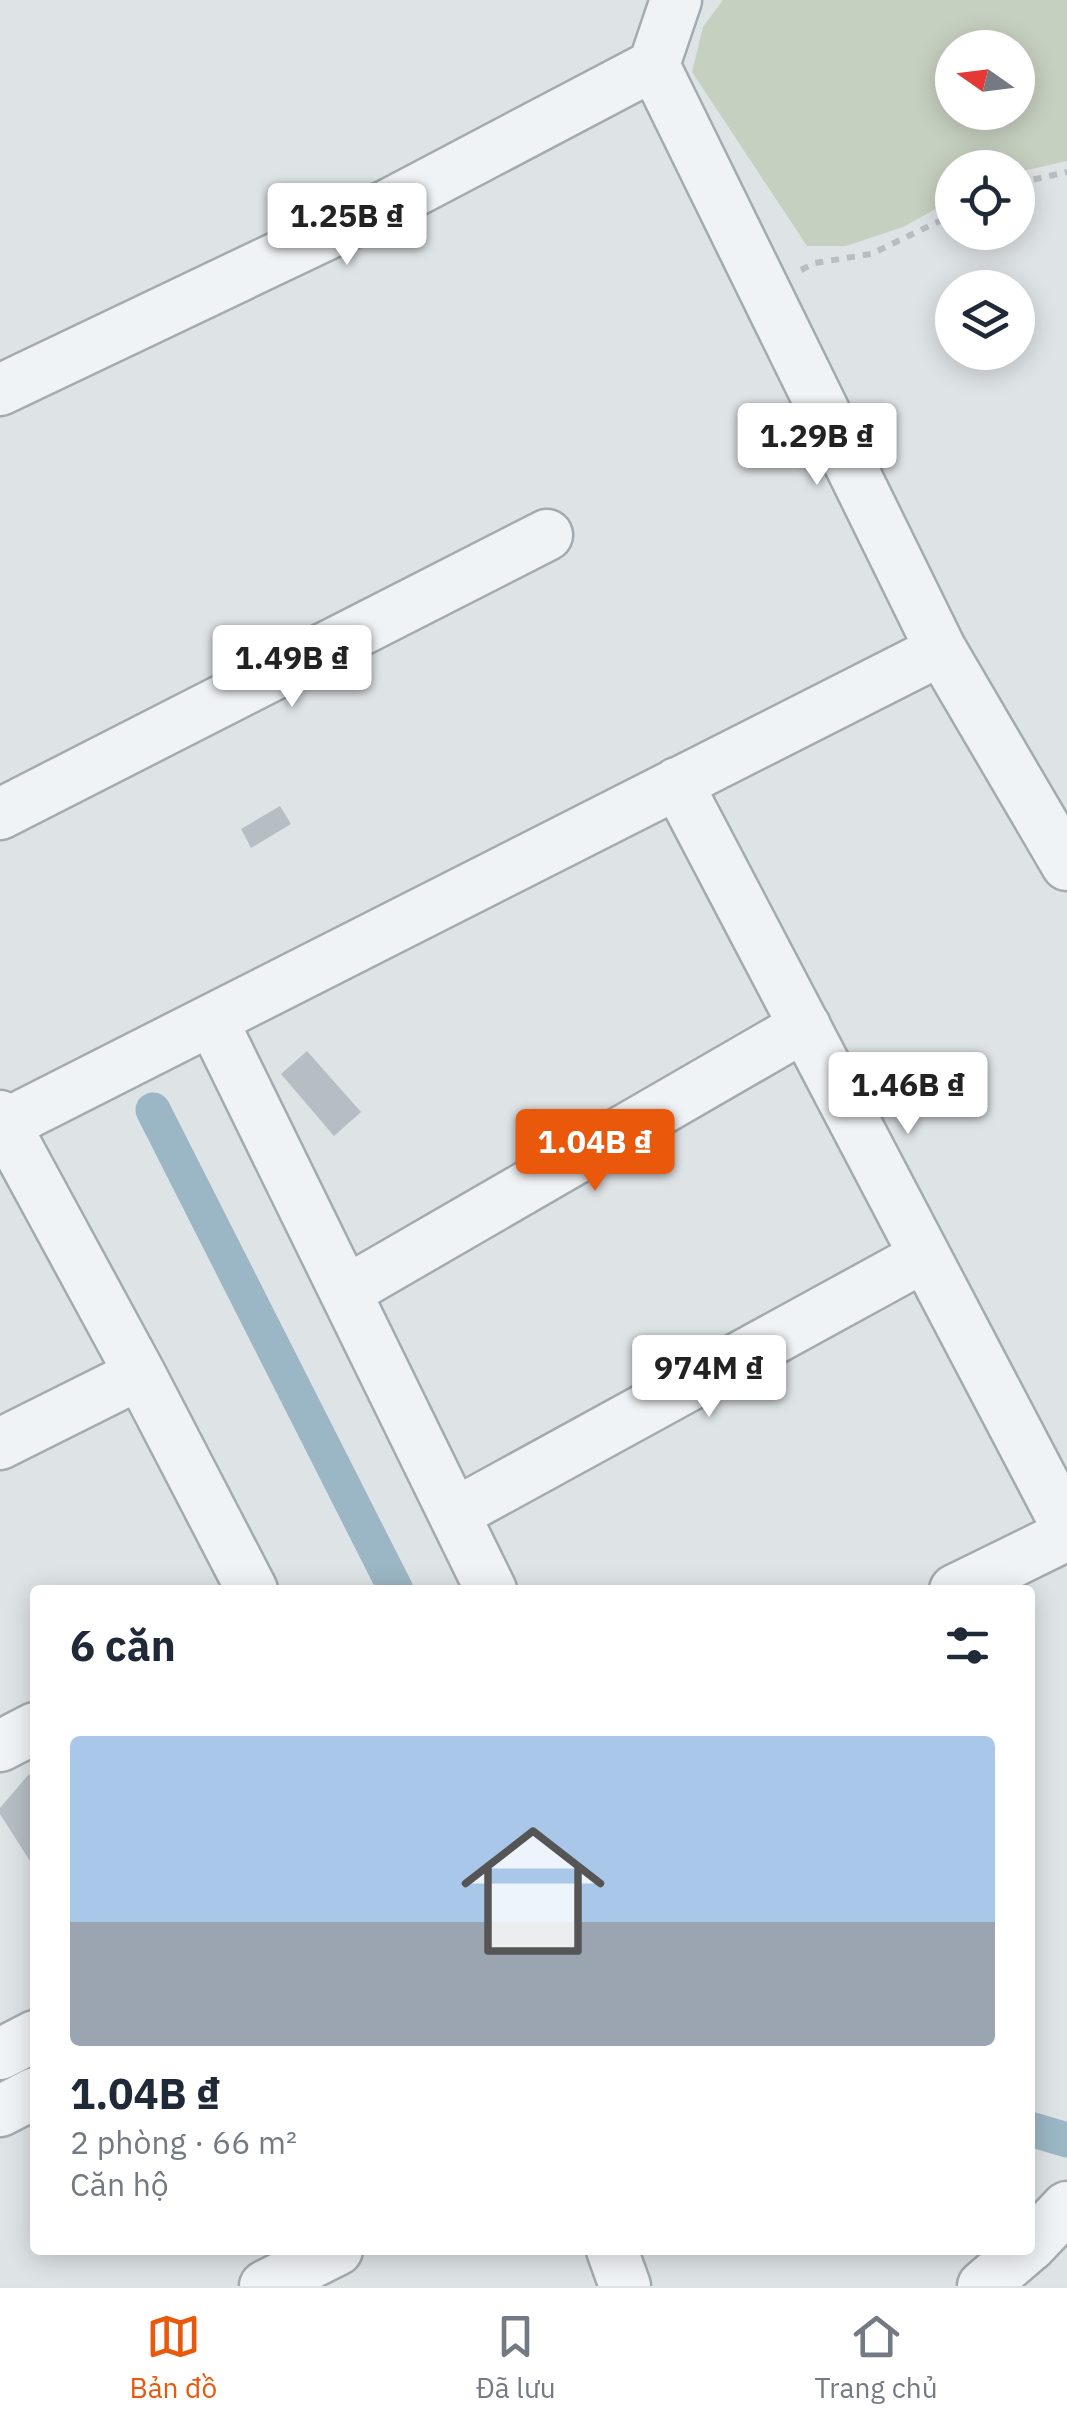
<!DOCTYPE html>
<html lang="vi">
<meta charset="utf-8">
<style>
:root{--surface:#fff;--page:#f6f6f7;--text:#1f2937;--muted:#747a83;--line:#e0e1e3;--accent:#ea580c}
body{margin:0;font-family:"IBM Plex Sans",sans-serif;background:var(--page);color:var(--text);height:100vh;display:flex;flex-direction:column;font-size:38px;white-space:nowrap}
*{box-sizing:border-box;margin:0}
p{font-size:32px;color:var(--muted)}
.icon{flex:none;width:55px;height:55px;fill:none;stroke:currentColor;stroke-width:2;stroke-linecap:round;stroke-linejoin:round}
.map{position:relative;flex:1;overflow:hidden}
.side{position:absolute;left:30px;top:1585px;width:1005px;height:670px;display:flex;flex-direction:column;background:var(--surface);border-radius:10px;box-shadow:0 5px 25px #0003}
.side>*{flex:none}
.needle{width:65px;rotate:284deg}
.fabs{position:absolute;left:935px;top:30px;display:grid;gap:20px}
.fabs a{display:grid;place-items:center;width:100px;height:100px;border-radius:50%;background:var(--surface);box-shadow:0 5px 25px #0003;font-size:50px}
.price{position:absolute;translate:-50% -85px;padding:0 22px;border-radius:10px;background:#fff;color:#222;font-size:32px;line-height:65px;filter:drop-shadow(0 2px 5px #0008)}
.price::after{content:'';position:absolute;left:50%;top:60px;width:30px;height:22px;margin-left:-15px;background:inherit;clip-path:polygon(0 0,100% 0,50% 100%)}
.price.selected{background:var(--accent);color:#fff}
ul{padding:0;list-style:none}
li{display:grid;align-content:center;gap:20px;height:530px;padding:0 40px}
li span{display:grid;place-items:center;height:310px;border-radius:10px;color:#555}
li>.icon{margin-inline-start:auto}
span .icon{width:180px;height:180px;fill:#fffc;stroke-width:1}
li b{font-size:42px}
h2{display:flex;justify-content:space-between;align-items:center;height:120px;padding:0 40px;font-size:42px}
.tab-bar{display:flex;justify-content:space-around;align-items:center;height:140px;border-top:2px solid var(--line);background:var(--surface);font-size:28px;color:var(--muted)}
.tab-bar a{display:grid;justify-items:center;gap:5px}
.tab-bar .selected{color:var(--accent)}
.map>svg:first-child{display:block}
.green{fill:#c6d0c0;fill-rule:evenodd}
.lines{fill:none;stroke-linecap:round;stroke-linejoin:round}
.canal{stroke:#9bb6c4;stroke-width:35}
.building{fill:#b6bdc3}
.minor-casing{stroke:#a4abb0;stroke-width:55}
.path{stroke:#b8bdc1;stroke-width:6;stroke-dasharray:8 8;stroke-linecap:butt}
.minor{stroke:#f0f3f5;stroke-width:50}
</style>
<div class="map">
<svg width="1067" height="2286" viewBox="0 0 1067 2286">
<rect width="100%" height="100%" fill="#dee3e6"/>
<path class="green" d="M723,0H1067V161L1018,172V168H952V200L903,227L846,246H807L692,72L703,27ZM952,48H1018V112H952Z"/>
<g class="lines">
<path class="canal" d="M153,1110L396,1590
M1030,2129L1067,2140"/>
</g>
<path class="building" d="M280,806L291,824L251,848L241,829Z
M307,1051L361,1112L334,1136L281,1074Z
M29,1774L35,1786V1869L0,1814V1808Z"/>
<g class="lines">
<g class="minor-casing">
<path id="minor" d="M654,65L941,650L1067,865
M654,65L676,0
M0,390L388,205L654,65
M677,783L1067,1527
M0,814L547,535
M212,1020L491,1590
M0,1116L140,1374L252,1590
M0,1127L941,650
M345,1292L805,1026
M0,1444L140,1374
M454,1514L925,1256
M955,1590L1067,1535
M0,1746L35,1728
M0,2054L35,2036
M0,2111L35,2093
M1030,2246L1067,2207
M612,2250L625,2286
M265,2286L337,2250
M983,2286L1025,2250"/>
</g>
<path class="path" d="M1018,183L1067,172
M801,270L815,263L871,254L952,215"/>
<use href="#minor" class="minor"/>
</g>
</svg>
<div class="fabs">
<a><svg class="needle" viewBox="-14 -14 28 28"><path d="M0-13l5 13h-10z" fill="#e53935"/><path d="M0 13l5-13h-10z" fill="#747a83"/></svg></a>
<a><svg class="icon" aria-label="locate" viewBox="0 0 24 24"><circle cx="12" cy="12" r="6"/><path d="M12 2v4M12 18v4M2 12h4M18 12h4"/></svg></a>
<a><svg class="icon" aria-label="layers" viewBox="0 0 24 24"><path d="M12 4l9 5-9 5-9-5zM3 14l9 5 9-5"/></svg></a>
</div>
<b class="price" style="left:347px;top:268px">1.25B ₫</b>
<b class="price" style="left:817px;top:488px">1.29B ₫</b>
<b class="price" style="left:292px;top:710px">1.49B ₫</b>
<b class="price" style="left:908px;top:1137px">1.46B ₫</b>
<b class="price selected" style="left:595px;top:1194px">1.04B ₫</b>
<b class="price" style="left:709px;top:1420px">974M ₫</b>
<section class="side">
<h2>6 căn<svg class="icon" aria-label="filters" viewBox="0 0 24 24"><path d="M4 7h16M4 17h16"/><circle cx="9" cy="7" r="2"/><circle cx="15" cy="17" r="2"/></svg></h2>
<ul>
<li><span style="background:linear-gradient(#a9c7e8 60%,#9aa5b1 0)"><svg class="icon" aria-label="home" viewBox="0 0 24 24"><path d="M3 11l9-7 9 7M6 9v11h12V9"/></svg></span><div><b>1.04B ₫</b><p>2 phòng · 66 m²</p><p>Căn hộ</p></div></li>
</ul>
</section>
</div>
<nav class="tab-bar">
<a class="selected"><svg class="icon" aria-label="map" viewBox="0 0 24 24"><path d="M3 6l6-2 6 2 6-2v14l-6 2-6-2-6 2zM9 4v14M15 6v14"/></svg>Bản đồ</a>
<a><svg class="icon" aria-label="saved" viewBox="0 0 24 24"><path d="M7 4h10v16l-5-4-5 4z"/></svg>Đã lưu</a>
<a><svg class="icon" aria-label="home" viewBox="0 0 24 24"><path d="M3 11l9-7 9 7M6 9v11h12V9"/></svg>Trang chủ</a>
</nav>
